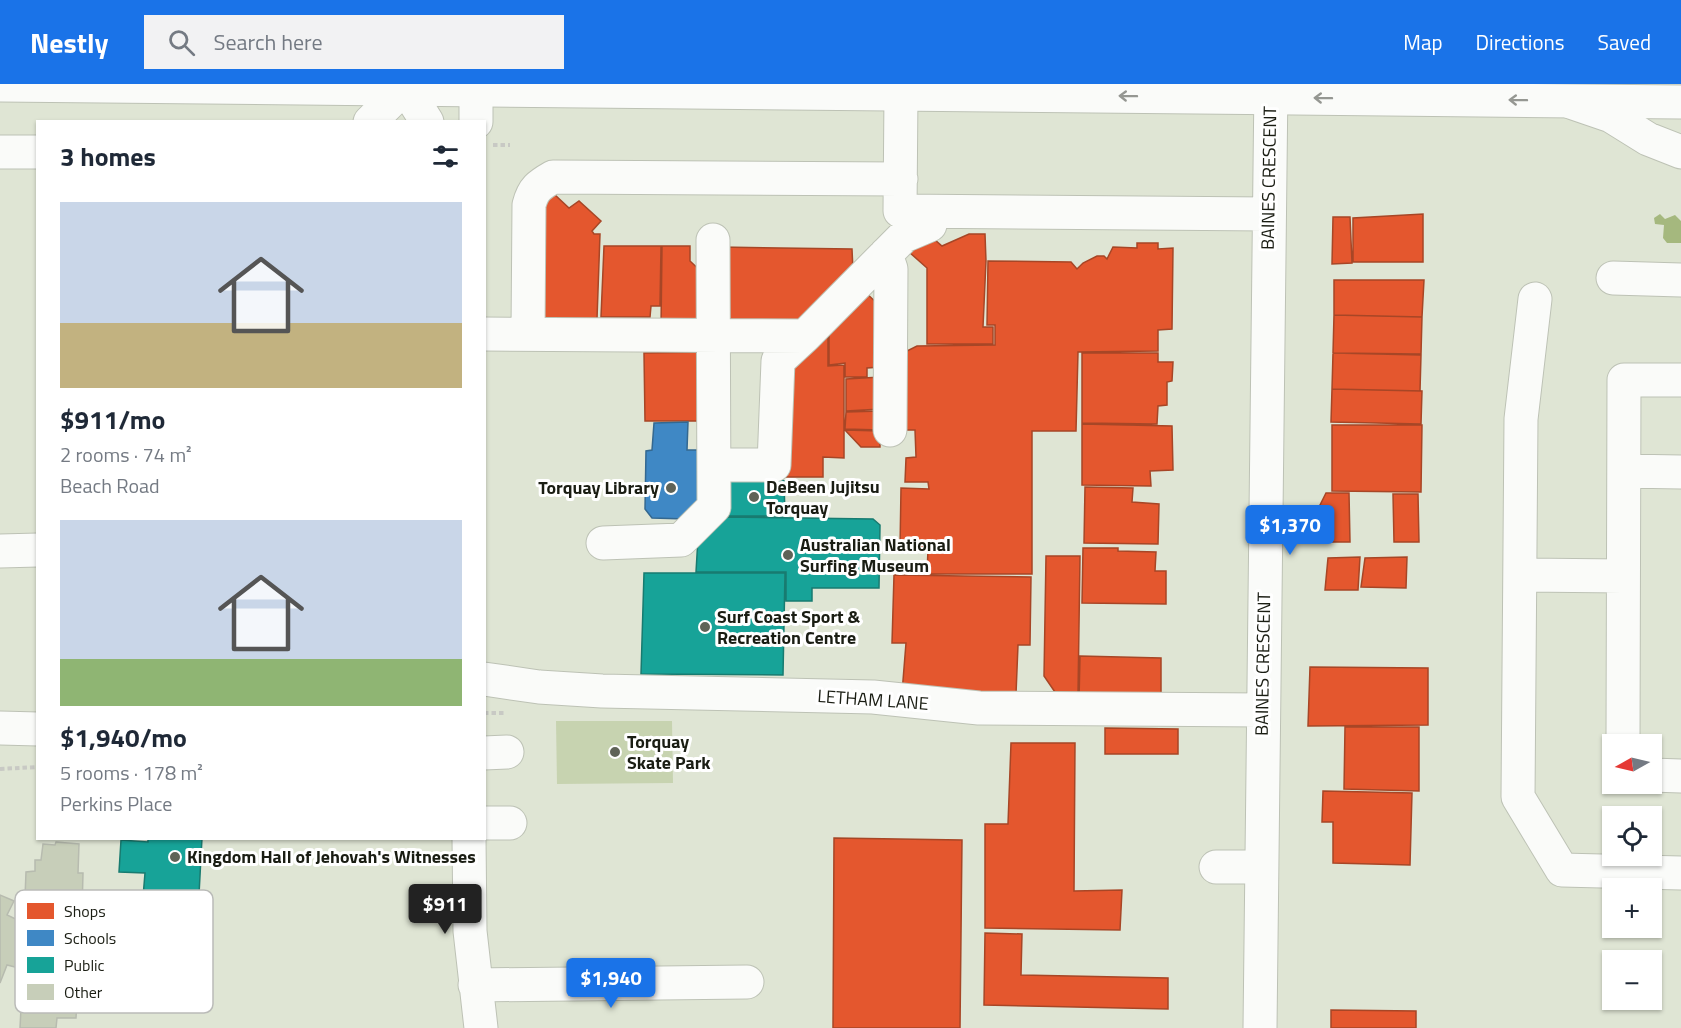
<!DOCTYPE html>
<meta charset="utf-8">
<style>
:root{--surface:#fff;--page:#f2f2f3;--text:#1f2937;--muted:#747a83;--accent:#1a73e8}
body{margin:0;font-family:"Titillium Web",sans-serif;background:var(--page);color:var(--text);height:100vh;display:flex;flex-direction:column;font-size:22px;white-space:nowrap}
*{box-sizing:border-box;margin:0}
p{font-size:20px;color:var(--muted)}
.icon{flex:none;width:33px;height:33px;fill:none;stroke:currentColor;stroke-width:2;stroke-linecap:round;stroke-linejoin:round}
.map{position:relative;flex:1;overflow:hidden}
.panel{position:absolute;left:36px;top:36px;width:450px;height:720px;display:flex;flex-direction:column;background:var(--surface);border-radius:0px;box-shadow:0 2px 4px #0004}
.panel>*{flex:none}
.needle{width:39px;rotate:262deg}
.buttons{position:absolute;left:1602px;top:650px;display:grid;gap:12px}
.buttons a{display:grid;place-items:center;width:60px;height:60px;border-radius:0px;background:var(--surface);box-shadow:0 2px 4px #0004;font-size:30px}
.price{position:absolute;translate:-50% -51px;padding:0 14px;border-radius:6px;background:var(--accent);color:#fff;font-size:20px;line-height:39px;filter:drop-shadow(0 2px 3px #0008)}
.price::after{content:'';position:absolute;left:50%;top:36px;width:18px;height:14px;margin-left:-9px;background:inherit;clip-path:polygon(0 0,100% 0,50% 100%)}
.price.current{background:#222;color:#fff}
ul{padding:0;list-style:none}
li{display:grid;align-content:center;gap:12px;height:318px;padding:0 24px}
li span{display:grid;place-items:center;height:186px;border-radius:0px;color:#555}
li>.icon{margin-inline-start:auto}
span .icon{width:108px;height:108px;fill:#fffc;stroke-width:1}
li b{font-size:26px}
h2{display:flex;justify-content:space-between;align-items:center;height:72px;padding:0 24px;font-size:26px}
header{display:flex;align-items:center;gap:36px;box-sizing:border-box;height:84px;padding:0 30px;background:var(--accent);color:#fff}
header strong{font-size:28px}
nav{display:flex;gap:33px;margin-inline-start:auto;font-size:21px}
.search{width:420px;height:54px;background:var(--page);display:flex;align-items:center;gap:15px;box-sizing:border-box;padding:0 21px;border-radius:0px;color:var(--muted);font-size:22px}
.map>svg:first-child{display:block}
.green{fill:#c7d3b0}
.water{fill:#a5b87e}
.shops{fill:#e4572e;stroke:#a74626;stroke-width:1.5}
.schools{fill:#3f88c5;stroke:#346890;stroke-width:1.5}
.public{fill:#17a398;stroke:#187b70;stroke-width:1.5}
.building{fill:#c7ceb9;stroke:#b7bbaf;stroke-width:1.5}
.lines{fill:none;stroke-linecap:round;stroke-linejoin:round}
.minor-casing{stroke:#bdc2b5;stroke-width:35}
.major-casing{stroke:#bdc2b5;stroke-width:35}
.path{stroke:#c8c9c4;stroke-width:4;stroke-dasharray:4.5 3;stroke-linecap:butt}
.minor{stroke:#fafbf9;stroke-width:33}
.major{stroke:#fafbf9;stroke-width:33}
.oneway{stroke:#959792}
.poi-dot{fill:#5f6357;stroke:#fff;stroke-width:2}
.labels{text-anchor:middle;stroke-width:6;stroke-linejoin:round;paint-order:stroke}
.street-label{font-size:18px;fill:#1a1d13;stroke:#fff}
.poi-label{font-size:18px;font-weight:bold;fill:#1a1d13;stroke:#fff;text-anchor:start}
.key{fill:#fff;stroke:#babbb8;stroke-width:1.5}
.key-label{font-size:16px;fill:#1a1d13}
</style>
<header>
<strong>Nestly</strong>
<div class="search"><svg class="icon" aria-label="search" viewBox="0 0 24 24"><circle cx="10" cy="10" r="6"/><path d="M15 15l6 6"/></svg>Search here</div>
<nav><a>Map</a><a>Directions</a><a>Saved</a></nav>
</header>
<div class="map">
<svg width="1681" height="944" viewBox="0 0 1681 944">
<rect width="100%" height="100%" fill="#dfe5d4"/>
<path class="green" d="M556,637H672L673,699L557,700Z"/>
<path class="water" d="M1660,130L1665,135L1675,131L1681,137V159H1667L1663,154L1664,141L1655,140L1654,134Z"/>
<path class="shops" d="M554,110L569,124L579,117L601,137L592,147L594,150H600L597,235L538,234L535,130Z
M1423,130V178H1353V134Z
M1333,133H1350L1352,179L1332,180Z
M927,149L942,162L969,150H985L986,177L983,243H993V260H927V184L909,168Z
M1137,159H1158V165L1173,164L1172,245L1158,246V267L1078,268L1076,347H1032V490H927L928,465H900L901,404L929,405L928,398H905L906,374L916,373L915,346H897L905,268L917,262L995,261V241H987L988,177L1071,178L1077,185L1083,179L1097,172H1104L1107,175L1113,163L1137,164Z
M604,162H661L660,222H651L650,233H601Z
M662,162H690V177L707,193L696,245L661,244Z
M719,163L852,165L853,187L795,246L718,239Z
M1334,196H1424L1422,233L1334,231Z
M865,208L880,222L881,283L867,284V293H845V279L829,281V245Z
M1334,231L1422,233L1421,270L1333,269Z
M828,246V282L844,281V374L823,373V393H786L779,386V291Z
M708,268L704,337H645L644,269Z
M1082,269H1158V278H1173L1172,297L1167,298V321L1158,322L1157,340L1082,339Z
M1333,269L1421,271L1420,307L1332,305Z
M881,293V325L846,327V295Z
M1332,305L1422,307L1421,340L1331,338Z
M881,327V346L845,345L846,328Z
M1082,340L1172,342L1173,386L1150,387L1151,402L1082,401Z
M1332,341H1422L1421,408L1332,407Z
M845,346L880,347V363H861Z
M1085,403L1133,404L1132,418L1159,420L1158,460L1084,459Z
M1326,409H1349L1350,458H1326V454H1310V439H1314L1315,426L1320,421Z
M1393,410H1418L1419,458H1394Z
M1083,464H1118V467L1156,468L1155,487H1166V520L1082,519Z
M1046,472H1080L1078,611H1057L1044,592Z
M1360,473L1358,506H1325L1328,474Z
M1407,473L1406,504L1361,503L1365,474Z
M894,491L1031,493L1030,561H1018L1016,610L902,609L906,559H892Z
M1080,572L1161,574V618L1079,616Z
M1310,583L1428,584V641L1308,642Z
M1345,643H1419V707L1344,705Z
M1105,644L1178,645V670H1105Z
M1011,659H1075L1074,807L1122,806L1120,846L985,844V740H1008Z
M1323,707L1412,709L1410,781L1333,779V738H1322Z
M834,754L962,756L960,944H833Z
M985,849L1022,850L1021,891L1168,894V925L984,921Z
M1331,926L1416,927V944H1331Z"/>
<path class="schools" d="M688,338L687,366H703V426L686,435L652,434L645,425L646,367L652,366L654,339Z"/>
<path class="public" d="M721,391L778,393L784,397L785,432H721Z
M721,433L873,435L880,441L879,504H812V517H786V488H696L698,454Z
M644,489H785L783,591L641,590Z
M148,754H202L196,867L139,862L145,789L119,788L121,756L148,758Z"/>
<path class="building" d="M56,758L79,760L78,789H83L82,828H75L76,838H69V867L76,866L74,896L78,897L76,934H57L56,944H20L23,885L7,881L0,899V811L14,817L7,831L24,839L26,788L35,787V776H41L43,760L55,761Z"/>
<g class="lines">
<g class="minor-casing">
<path id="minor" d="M901,10L900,127L1268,130
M1573,19L1611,32L1648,55L1681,68
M370,38L403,5L414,17L427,38
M476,38V6
M0,68H38
M886,170L891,185L890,346
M1613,194L1681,196
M1535,215L1521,335L1518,713L1562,786L1681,789
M484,250L805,252L904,152L930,141
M528,250L529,121C533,105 539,101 553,93L901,95
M714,381H774L778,277L805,252
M1624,387L1681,388
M603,459L681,456L714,423L713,156
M0,467L38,466
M1520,491L1623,492
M484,595L539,603L602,607L873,613L979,624L1262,626
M0,644L38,645
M1623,660L1624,296H1681
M484,669L507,668
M1652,691L1681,692
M484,739H510
M469,754L470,847L481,944
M1216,783H1261
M475,901L747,898
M1260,944L1271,0"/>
</g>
<g class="major-casing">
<path id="major" d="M0,1L1681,18"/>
</g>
<path class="path" d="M493,61H510
M484,629H505
M0,685L38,683"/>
<use href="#minor" class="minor"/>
<use href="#major" class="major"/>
</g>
<defs><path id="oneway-shaft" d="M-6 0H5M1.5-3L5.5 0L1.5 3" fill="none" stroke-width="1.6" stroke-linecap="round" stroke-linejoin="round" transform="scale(1.5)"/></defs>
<g class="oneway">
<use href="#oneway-shaft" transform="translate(1128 12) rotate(-179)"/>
<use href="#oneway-shaft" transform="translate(1323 14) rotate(-179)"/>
<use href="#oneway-shaft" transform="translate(1518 16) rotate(-179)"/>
</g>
<g class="poi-dot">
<circle cx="671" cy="404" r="6"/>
<circle cx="754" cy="413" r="6"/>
<circle cx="788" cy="471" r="6"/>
<circle cx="705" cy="543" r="6"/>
<circle cx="615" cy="668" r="6"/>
<circle cx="175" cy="773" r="6"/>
</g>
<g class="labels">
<g class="street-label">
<text transform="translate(1269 94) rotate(-89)" y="6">BAINES CRESCENT</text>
<text transform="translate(1263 580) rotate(-89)" y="6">BAINES CRESCENT</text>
<text transform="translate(873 616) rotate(4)" y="6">LETHAM LANE</text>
</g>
<g class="poi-label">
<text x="766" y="409">DeBeen Jujitsu<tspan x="766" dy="21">Torquay</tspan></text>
<text x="659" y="410" text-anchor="end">Torquay Library</text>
<text x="800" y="467">Australian National<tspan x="800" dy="21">Surfing Museum</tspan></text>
<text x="717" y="539">Surf Coast Sport &amp;<tspan x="717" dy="21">Recreation Centre</tspan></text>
<text x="627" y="664">Torquay<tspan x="627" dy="21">Skate Park</tspan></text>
<text x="187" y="779">Kingdom Hall of Jehovah's Witnesses</text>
</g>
</g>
<rect x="15" y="806" width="198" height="123" rx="9" class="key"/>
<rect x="27" y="819" width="27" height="16" fill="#e4572e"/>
<rect x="27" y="846" width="27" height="16" fill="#3f88c5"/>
<rect x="27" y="873" width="27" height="16" fill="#17a398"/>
<rect x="27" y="900" width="27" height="16" fill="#c7ceb9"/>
<g class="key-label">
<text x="64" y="833">Shops</text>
<text x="64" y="860">Schools</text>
<text x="64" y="887">Public</text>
<text x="64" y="914">Other</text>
</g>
</svg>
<div class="buttons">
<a><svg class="needle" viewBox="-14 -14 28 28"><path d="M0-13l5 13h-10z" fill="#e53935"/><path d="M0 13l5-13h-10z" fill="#747a83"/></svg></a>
<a><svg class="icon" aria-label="locate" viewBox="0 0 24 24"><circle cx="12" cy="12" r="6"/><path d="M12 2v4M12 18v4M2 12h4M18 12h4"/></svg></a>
<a>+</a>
<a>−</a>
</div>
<b class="price" style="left:1290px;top:472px">$1,370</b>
<b class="price current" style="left:445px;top:851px">$911</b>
<b class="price" style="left:611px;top:925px">$1,940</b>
<section class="panel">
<h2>3 homes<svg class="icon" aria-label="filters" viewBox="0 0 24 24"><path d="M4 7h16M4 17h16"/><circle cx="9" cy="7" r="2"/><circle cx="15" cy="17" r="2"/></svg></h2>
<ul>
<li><span style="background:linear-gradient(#c9d6e8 65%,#c2b280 0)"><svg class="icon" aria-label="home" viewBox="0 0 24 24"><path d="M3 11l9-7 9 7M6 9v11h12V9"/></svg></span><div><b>$911/mo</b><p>2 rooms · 74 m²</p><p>Beach Road</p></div></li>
<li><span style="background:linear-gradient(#c9d6e8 75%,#8fb573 0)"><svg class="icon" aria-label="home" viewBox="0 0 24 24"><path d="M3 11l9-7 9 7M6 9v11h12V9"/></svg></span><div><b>$1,940/mo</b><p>5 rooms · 178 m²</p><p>Perkins Place</p></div></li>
</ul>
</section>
</div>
